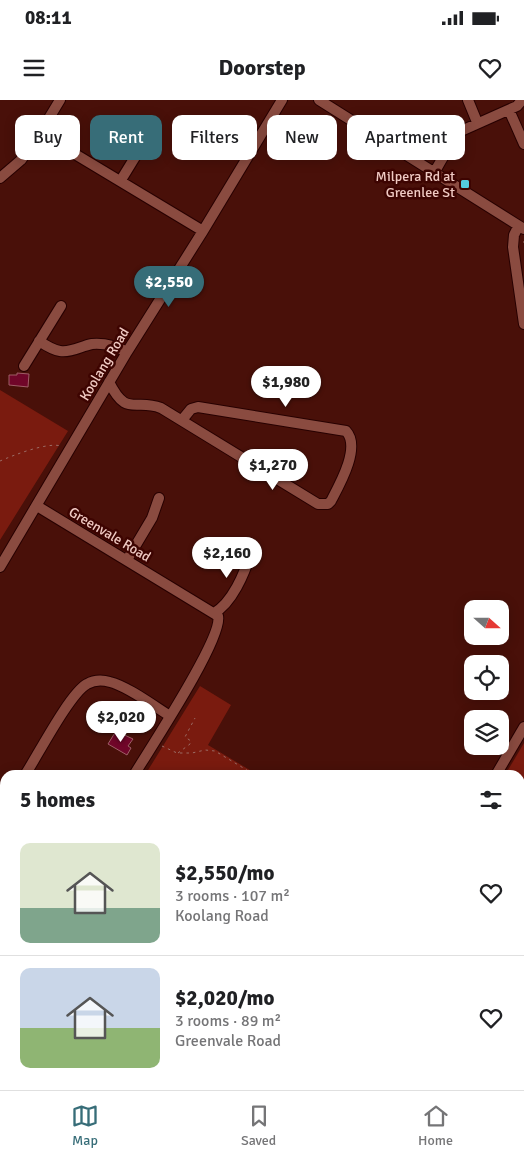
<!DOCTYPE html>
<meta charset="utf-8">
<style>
:root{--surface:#fff;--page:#f6f6f6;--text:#202124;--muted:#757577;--line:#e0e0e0;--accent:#376d78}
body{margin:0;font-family:Signika,sans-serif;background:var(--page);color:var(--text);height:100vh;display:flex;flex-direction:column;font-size:19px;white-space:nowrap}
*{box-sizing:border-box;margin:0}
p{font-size:16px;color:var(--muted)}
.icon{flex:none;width:28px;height:28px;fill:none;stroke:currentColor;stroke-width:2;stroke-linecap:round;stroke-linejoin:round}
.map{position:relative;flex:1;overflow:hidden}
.details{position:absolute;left:0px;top:670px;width:525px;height:320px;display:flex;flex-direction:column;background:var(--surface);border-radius:15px 15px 0 0;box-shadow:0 2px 12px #0003}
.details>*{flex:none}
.banner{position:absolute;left:15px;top:15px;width:495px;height:45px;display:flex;gap:10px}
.needle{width:32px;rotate:111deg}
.buttons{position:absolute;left:464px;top:500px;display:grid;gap:10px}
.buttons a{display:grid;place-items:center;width:45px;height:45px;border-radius:10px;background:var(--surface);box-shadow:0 2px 12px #0003;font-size:25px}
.price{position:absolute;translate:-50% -42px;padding:0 11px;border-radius:18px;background:#fff;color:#222;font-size:16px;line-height:32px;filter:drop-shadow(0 1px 2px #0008)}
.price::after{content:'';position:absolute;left:50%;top:30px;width:15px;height:11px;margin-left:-8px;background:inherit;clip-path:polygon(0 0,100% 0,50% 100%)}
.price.selected{background:var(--accent);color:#fff}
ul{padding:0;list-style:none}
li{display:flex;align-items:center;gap:15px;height:125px;padding:0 20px}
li+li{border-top:1px solid var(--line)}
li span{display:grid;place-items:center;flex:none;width:140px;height:100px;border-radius:10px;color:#555}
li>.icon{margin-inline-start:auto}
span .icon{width:60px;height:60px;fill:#fffc;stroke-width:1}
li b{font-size:21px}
h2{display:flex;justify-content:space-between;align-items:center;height:60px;padding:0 20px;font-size:21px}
.tag{padding:0 18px;border-radius:10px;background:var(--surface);box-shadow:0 2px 12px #0003;font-size:18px;line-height:45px}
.tag.selected{background:var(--accent);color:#fff}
.status{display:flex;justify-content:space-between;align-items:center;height:35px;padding:0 25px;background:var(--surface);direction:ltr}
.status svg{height:14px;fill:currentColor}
header{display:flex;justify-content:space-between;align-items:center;height:65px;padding:0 20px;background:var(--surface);font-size:22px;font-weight:700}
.tab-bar{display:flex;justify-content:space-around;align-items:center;height:70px;border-top:1px solid var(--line);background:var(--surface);font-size:14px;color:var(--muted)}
.tab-bar a{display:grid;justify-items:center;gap:2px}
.tab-bar .selected{color:var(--accent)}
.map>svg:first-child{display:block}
.green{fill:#7a1b0f}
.building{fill:#700629;stroke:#9f5d67}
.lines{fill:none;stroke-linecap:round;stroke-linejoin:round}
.minor-casing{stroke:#270000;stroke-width:12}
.path{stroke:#9b6c65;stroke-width:1;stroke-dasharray:2.5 4;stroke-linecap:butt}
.minor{stroke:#8a4b40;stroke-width:10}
.poi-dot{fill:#54cade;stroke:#3d0401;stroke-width:2}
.labels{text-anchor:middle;stroke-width:5;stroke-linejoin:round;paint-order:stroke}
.poi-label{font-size:14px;fill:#f0cac3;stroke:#3d0401;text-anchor:end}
.street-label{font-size:14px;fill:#f0cac3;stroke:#3d0401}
</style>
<div class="status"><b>08:11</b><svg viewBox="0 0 49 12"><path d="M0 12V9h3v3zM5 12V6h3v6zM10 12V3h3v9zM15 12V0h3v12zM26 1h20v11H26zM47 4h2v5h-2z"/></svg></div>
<header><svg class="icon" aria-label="menu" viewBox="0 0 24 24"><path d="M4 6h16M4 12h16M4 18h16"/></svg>Doorstep<svg class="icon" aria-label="heart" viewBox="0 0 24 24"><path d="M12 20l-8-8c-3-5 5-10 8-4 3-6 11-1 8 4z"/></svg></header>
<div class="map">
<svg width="524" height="990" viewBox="0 0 524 990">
<rect width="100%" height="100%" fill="#491009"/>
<path class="green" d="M0,290L68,331L0,440Z
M200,586L231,605L208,645L258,675H145Z
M524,643V743L520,751V675H505Z
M520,772L524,774V893L520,900Z
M0,933L5,936V985H70L75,990H0Z
M223,985H306L303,990H217Z
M331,985H470L467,990H329Z"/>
<path class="building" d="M17,273L29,274L28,287L9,285V275H17Z
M116,631L133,639L128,646L131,648L127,655L108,644Z"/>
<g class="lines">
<g class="minor-casing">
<path id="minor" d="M60,0L40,33L203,131
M319,0L524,129
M468,0L477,22
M509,10L524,44
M434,73L450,45L461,31L517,6L522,0
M0,78L21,60L40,33
M121,80L148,36
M518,127L514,135L513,147L524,224
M39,241C45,245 53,250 60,251C71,253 81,246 92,244C104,243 116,246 127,252
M24,266L61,206
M109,282C127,318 134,298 161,308L318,404H328L331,401C340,384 361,347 346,331L198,307L191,309L182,320
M37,406L218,516C224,537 149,650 134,675
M127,460L152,418L159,398
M0,467L127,252L203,131L282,0
M214,513C232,503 245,473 250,454
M25,675C38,655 70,593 87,584C94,580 103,580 110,582C127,586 154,606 170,616
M496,675L524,627
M0,752H5
M317,990L319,985"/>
</g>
<path class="path" d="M523,142H524
M0,361C14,355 47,342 61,346
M162,646L177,653H192L205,650L215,651L255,675
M178,653L190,644L191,641L185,637L195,618"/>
<use href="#minor" class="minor"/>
</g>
<rect class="poi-dot" x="460" y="79" width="10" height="10" rx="2.5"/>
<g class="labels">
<g class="poi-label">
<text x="455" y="81">Milpera Rd at<tspan x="455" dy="16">Greenlee St</tspan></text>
</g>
<g class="street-label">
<text transform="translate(104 264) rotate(-59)" y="5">Koolang Road</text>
<text transform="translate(110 434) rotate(31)" y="5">Greenvale Road</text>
</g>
</g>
</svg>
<div class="buttons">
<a><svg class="needle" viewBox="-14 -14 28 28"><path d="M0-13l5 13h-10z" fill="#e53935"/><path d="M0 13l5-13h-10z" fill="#757577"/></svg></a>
<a><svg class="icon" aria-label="locate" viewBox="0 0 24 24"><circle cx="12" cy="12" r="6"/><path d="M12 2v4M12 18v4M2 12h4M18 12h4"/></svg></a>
<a><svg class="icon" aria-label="layers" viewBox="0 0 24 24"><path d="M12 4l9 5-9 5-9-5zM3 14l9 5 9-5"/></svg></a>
</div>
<b class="price selected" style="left:169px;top:208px">$2,550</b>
<b class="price" style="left:286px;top:308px">$1,980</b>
<b class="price" style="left:273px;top:391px">$1,270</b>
<b class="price" style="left:227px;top:479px">$2,160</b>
<b class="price" style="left:121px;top:643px">$2,020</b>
<div class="banner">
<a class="tag">Buy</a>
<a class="tag selected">Rent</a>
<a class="tag">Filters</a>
<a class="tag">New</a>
<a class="tag">Apartment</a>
</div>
<section class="details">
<h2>5 homes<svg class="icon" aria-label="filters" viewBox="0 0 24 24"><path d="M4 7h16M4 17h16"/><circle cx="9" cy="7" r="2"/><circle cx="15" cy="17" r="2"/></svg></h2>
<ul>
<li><span style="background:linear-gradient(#dfe7d0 65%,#7fa58c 0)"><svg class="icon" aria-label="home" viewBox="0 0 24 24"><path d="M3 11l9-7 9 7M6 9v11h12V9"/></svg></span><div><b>$2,550/mo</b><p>3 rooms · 107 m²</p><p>Koolang Road</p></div><svg class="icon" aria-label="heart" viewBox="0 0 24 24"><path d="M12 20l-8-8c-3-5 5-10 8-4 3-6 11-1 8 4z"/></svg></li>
<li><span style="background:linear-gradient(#c9d6e8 60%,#8fb573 0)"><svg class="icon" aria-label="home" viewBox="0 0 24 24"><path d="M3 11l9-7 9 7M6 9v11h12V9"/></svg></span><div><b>$2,020/mo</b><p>3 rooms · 89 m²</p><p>Greenvale Road</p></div><svg class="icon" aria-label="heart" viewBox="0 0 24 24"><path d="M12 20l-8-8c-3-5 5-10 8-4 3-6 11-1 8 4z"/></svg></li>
</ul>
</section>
</div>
<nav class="tab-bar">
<a class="selected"><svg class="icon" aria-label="map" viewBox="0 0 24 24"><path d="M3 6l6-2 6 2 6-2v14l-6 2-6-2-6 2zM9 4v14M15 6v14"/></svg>Map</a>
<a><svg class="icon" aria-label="saved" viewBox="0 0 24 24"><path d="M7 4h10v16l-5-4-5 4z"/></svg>Saved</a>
<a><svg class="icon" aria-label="home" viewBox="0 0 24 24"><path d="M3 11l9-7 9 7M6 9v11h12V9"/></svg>Home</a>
</nav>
